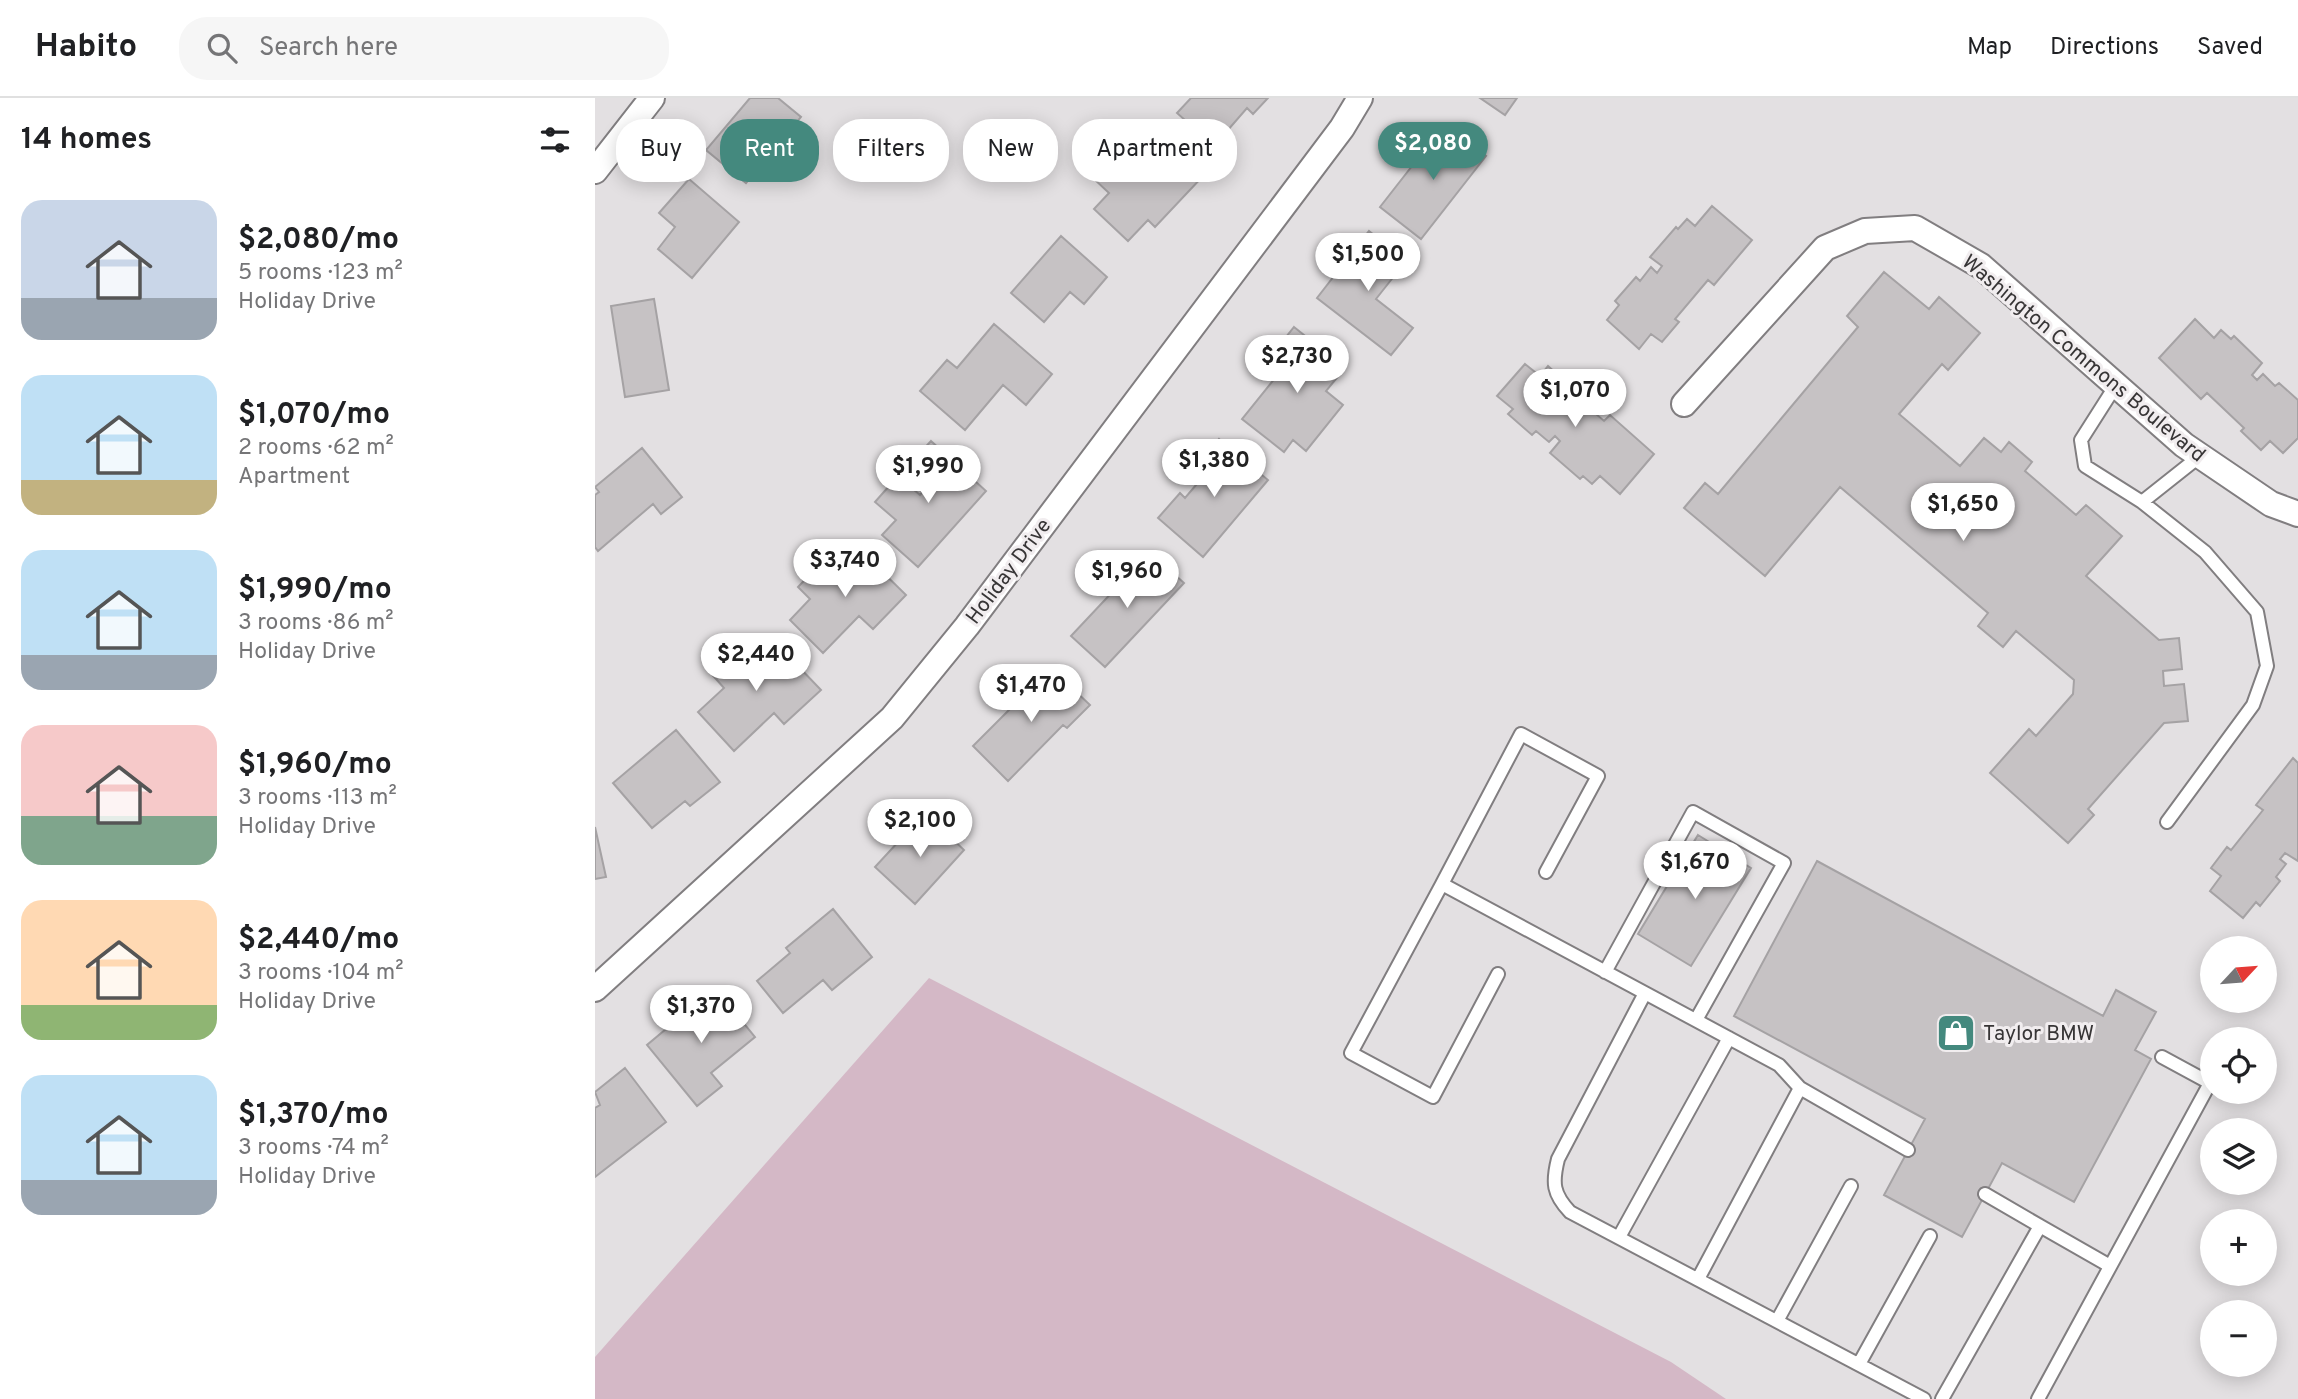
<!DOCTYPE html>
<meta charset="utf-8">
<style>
:root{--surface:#fff;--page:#f6f6f6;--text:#202124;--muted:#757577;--line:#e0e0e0;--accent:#44897e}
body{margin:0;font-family:Overpass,sans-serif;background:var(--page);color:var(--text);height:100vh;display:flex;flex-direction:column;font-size:26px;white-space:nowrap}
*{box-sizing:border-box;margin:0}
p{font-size:23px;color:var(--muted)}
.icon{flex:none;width:38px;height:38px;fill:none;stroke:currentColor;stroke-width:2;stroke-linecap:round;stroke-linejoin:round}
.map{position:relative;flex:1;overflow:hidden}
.drawer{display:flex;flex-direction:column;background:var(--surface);width:595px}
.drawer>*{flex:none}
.guide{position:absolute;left:21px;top:21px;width:665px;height:63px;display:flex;gap:14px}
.needle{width:46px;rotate:64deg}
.tools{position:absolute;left:1605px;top:838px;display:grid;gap:14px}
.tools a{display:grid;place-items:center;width:77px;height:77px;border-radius:50%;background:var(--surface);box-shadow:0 4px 18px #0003;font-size:35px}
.price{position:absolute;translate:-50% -60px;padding:0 16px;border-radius:24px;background:#fff;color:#222;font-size:23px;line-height:46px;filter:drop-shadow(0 2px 4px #0008)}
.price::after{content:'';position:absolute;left:50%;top:42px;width:21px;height:16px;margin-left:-10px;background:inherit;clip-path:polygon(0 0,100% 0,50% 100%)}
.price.active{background:var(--accent);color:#fff}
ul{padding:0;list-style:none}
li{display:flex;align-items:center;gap:21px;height:175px;padding:0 21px}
li span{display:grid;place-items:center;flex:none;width:196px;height:140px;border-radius:21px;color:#555}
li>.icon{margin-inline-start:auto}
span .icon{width:84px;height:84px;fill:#fffc;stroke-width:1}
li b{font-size:30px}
h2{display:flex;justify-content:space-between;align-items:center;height:84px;padding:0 21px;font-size:30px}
.tag{padding:0 24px;border-radius:28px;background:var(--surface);box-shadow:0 4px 18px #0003;font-size:24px;line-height:63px}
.tag.active{background:var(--accent);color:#fff}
header{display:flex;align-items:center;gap:42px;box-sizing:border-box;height:98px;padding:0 35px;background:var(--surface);border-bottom:2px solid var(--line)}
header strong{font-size:33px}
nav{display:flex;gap:38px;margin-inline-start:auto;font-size:24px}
.search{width:490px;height:63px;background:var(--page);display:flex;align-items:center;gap:18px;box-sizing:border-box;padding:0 24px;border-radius:28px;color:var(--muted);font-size:26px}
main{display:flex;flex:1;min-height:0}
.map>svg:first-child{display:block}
.green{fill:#d4b8c6}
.building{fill:#c6c2c4;stroke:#a5a2a4;stroke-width:2}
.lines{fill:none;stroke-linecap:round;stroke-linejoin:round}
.lane-casing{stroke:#817e80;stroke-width:16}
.street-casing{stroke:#817e80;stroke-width:28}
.lane{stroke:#fff;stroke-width:12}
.street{stroke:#fff;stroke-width:24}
.labels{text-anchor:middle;stroke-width:6;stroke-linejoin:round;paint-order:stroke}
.street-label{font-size:21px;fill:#373536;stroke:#f1edef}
.poi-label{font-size:21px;fill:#373536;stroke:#f1edef;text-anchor:start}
</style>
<header>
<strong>Habito</strong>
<div class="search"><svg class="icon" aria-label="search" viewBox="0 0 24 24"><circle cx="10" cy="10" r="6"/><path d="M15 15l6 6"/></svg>Search here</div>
<nav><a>Map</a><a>Directions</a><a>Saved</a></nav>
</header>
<main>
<section class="drawer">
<h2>14 homes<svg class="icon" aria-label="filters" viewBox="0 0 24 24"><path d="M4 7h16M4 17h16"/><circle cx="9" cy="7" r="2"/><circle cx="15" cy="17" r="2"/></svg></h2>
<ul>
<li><span style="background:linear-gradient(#c9d6e8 70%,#9aa5b1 0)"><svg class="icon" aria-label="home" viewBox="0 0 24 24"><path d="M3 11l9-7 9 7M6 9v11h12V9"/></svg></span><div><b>$2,080/mo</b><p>5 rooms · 123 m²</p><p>Holiday Drive</p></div></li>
<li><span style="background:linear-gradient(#bfe0f5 75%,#c2b280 0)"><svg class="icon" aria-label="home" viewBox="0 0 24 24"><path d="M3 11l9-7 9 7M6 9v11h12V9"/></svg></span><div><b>$1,070/mo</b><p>2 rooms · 62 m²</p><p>Apartment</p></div></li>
<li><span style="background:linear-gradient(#bfe0f5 75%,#9aa5b1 0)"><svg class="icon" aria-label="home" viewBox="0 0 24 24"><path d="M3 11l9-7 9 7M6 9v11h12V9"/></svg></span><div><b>$1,990/mo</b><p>3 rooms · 86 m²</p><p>Holiday Drive</p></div></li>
<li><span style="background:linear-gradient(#f6c9c9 65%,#7fa58c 0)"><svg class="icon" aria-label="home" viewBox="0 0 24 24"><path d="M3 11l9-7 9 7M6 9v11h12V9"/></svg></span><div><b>$1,960/mo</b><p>3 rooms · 113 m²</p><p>Holiday Drive</p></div></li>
<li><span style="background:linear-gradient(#ffd9b3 75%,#8fb573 0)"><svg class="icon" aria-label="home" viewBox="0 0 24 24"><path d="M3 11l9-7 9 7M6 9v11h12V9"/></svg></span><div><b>$2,440/mo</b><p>3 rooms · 104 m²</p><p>Holiday Drive</p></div></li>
<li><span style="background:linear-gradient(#bfe0f5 75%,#9aa5b1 0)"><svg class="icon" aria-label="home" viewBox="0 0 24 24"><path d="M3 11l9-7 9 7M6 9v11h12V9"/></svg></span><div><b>$1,370/mo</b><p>3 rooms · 74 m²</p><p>Holiday Drive</p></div></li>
</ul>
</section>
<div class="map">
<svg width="1703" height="1301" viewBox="0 0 1703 1301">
<rect width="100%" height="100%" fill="#e3e0e2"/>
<path class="green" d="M334,880L1076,1264L1131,1301H0V1259Z"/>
<path class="building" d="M155,0H183L206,19L151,85L111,52Z
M596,0H673L658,16L652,10L619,48L582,15Z
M885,0H922L910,17Z
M850,26L891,58L826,141L785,109Z
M563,33L609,77L560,129L553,122L533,143L499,111L514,95L498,80L525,51L536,62Z
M94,81L144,124L97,180L63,151L80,129L64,115Z
M1117,108L1157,142L1119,187L1113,182L1080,221L1084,224L1067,244L1056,236L1044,251L1012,222L1024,207L1020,203L1041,179L1045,183L1056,169L1062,175L1067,168L1055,159L1081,129L1083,131L1092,121L1100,128Z
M774,133L811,163L781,201L818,230L796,257L722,200Z
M466,138L512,179L489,206L475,194L449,224L416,195Z
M1289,174L1334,211L1344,199L1385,235L1353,272L1347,266L1304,316L1365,368L1389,340L1406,354L1414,344L1437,364L1430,373L1481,417L1491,407L1527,438L1491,478L1564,542L1584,540L1587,571L1568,573L1569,588L1589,586L1593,623L1569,625L1493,711L1499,717L1473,745L1395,675L1434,631L1441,638L1478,596L1479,582L1421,533L1408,549L1383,528L1393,515L1245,389L1170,478L1089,410L1110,385L1123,396L1263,229L1252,218Z
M59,201L74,292L30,299L16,208Z
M1600,221L1619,240L1626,232L1636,241L1639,238L1667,265L1657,277L1662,282L1668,276L1680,288L1684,285L1703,302V340L1688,355L1675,343L1666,352L1646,333L1649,330L1612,295L1606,301L1564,260Z
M399,226L457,276L431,307L408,287L370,332L325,293L352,262L362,270Z
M699,229L750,270L731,293L748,307L711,353L698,342L689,354L647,321L689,269L676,258Z
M930,266L945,278L953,268L973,286L970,289L1009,323L1015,317L1059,356L1025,396L1005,378L997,386L988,378L985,381L955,355L965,343L960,338L954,344L941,333L937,337L913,316L918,311L902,298Z
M624,341L673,382L608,459L563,420L585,395L590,400L613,373L604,365Z
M336,343L391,393L323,469L287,437L301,422L280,404L303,378L325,397L336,384L315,366Z
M47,350L87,399L66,416L58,406L3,453L0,449V397L4,394L0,389Z
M263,450L311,497L278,531L264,518L228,555L195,522L215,501L203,489L226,465L237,476Z
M555,454L589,485L510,569L476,538Z
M178,542L226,592L189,626L179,615L139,653L103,614L129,590L113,572L136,551L151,568Z
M456,570L495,607L472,630L468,627L413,683L378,648Z
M81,632L125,684L95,708L90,703L57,730L18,685Z
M1698,660L1703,665V763L1690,755L1685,761L1691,766L1681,779L1685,783L1665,808L1661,804L1648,820L1615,793L1626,778L1616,770L1632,749L1636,752L1668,712L1661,707Z
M330,715L369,752L320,806L280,769Z
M0,729L11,779L0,781Z
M1103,737L1156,770L1096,868L1043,836Z
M1222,763L1508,918L1521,892L1561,914L1540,952L1556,961L1479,1104L1407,1065L1367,1139L1289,1097L1330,1021L1139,918Z
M238,811L277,859L237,892L228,882L188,915L162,883L195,855L191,850Z
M120,890L160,939L116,975L127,988L102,1008L52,947Z
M30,970L71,1024L0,1079V1010L5,1007L0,994Z"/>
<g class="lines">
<g class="lane-casing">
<path id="lane" d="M1521,287L1486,342L1490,368L1547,404L1610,454L1662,514L1672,568L1658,607L1572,724
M1547,404L1605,358
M847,786L926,636L1003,678L951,774
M1010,874L1098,714L1189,765L1101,922
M903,876L838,999L756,955L847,786L1050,895L963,1061C957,1085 958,1096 975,1114L1329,1301
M1050,895L1184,967L1205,990L1103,1181
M1205,990L1313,1052
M1390,1096L1445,1128
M1024,1139L1134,940
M1182,1223L1256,1088
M1264,1266L1335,1138
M1347,1301L1445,1128L1515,1168
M1443,1301L1615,985L1567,959"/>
</g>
<g class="street-casing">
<path id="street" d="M0,73L57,0
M1089,306L1230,150L1270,133L1320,130L1386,168L1589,347L1676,406L1703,416
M0,891L297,620L372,528L747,30L765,0"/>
</g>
<use href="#lane" class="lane"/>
<use href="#street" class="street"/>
</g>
<defs>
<g id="shop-square" transform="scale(2.0125)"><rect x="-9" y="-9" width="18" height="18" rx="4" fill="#44897e" stroke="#f1edef"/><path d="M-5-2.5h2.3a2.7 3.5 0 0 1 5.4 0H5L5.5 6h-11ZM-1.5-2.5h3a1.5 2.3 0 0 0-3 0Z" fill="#fff"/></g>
</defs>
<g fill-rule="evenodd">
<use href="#shop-square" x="1361" y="935"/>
</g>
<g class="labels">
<g class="street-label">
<text transform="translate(1489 260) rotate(40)" y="7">Washington Commons Boulevard</text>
<text transform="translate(413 473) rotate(-53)" y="7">Holiday Drive</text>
</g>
<g class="poi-label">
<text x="1388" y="942">Taylor BMW</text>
</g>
</g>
</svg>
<div class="tools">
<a><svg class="needle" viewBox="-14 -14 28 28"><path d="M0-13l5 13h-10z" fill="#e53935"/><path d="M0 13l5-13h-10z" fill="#757577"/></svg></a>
<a><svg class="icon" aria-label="locate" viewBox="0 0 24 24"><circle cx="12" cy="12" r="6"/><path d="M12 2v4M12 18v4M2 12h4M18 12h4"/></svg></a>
<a><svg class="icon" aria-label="layers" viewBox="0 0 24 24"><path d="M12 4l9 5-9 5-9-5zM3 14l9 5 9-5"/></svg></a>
<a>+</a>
<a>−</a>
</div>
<b class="price active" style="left:838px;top:84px">$2,080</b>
<b class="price" style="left:773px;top:195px">$1,500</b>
<b class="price" style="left:702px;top:297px">$2,730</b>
<b class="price" style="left:980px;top:331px">$1,070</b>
<b class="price" style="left:619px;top:401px">$1,380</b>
<b class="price" style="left:333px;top:407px">$1,990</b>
<b class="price" style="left:1368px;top:445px">$1,650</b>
<b class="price" style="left:250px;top:501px">$3,740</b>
<b class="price" style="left:532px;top:512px">$1,960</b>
<b class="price" style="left:161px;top:595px">$2,440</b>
<b class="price" style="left:436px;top:626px">$1,470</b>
<b class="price" style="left:325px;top:761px">$2,100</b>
<b class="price" style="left:1100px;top:803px">$1,670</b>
<b class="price" style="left:106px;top:947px">$1,370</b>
<div class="guide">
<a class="tag">Buy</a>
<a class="tag active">Rent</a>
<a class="tag">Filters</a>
<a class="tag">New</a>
<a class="tag">Apartment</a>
</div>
</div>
</main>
